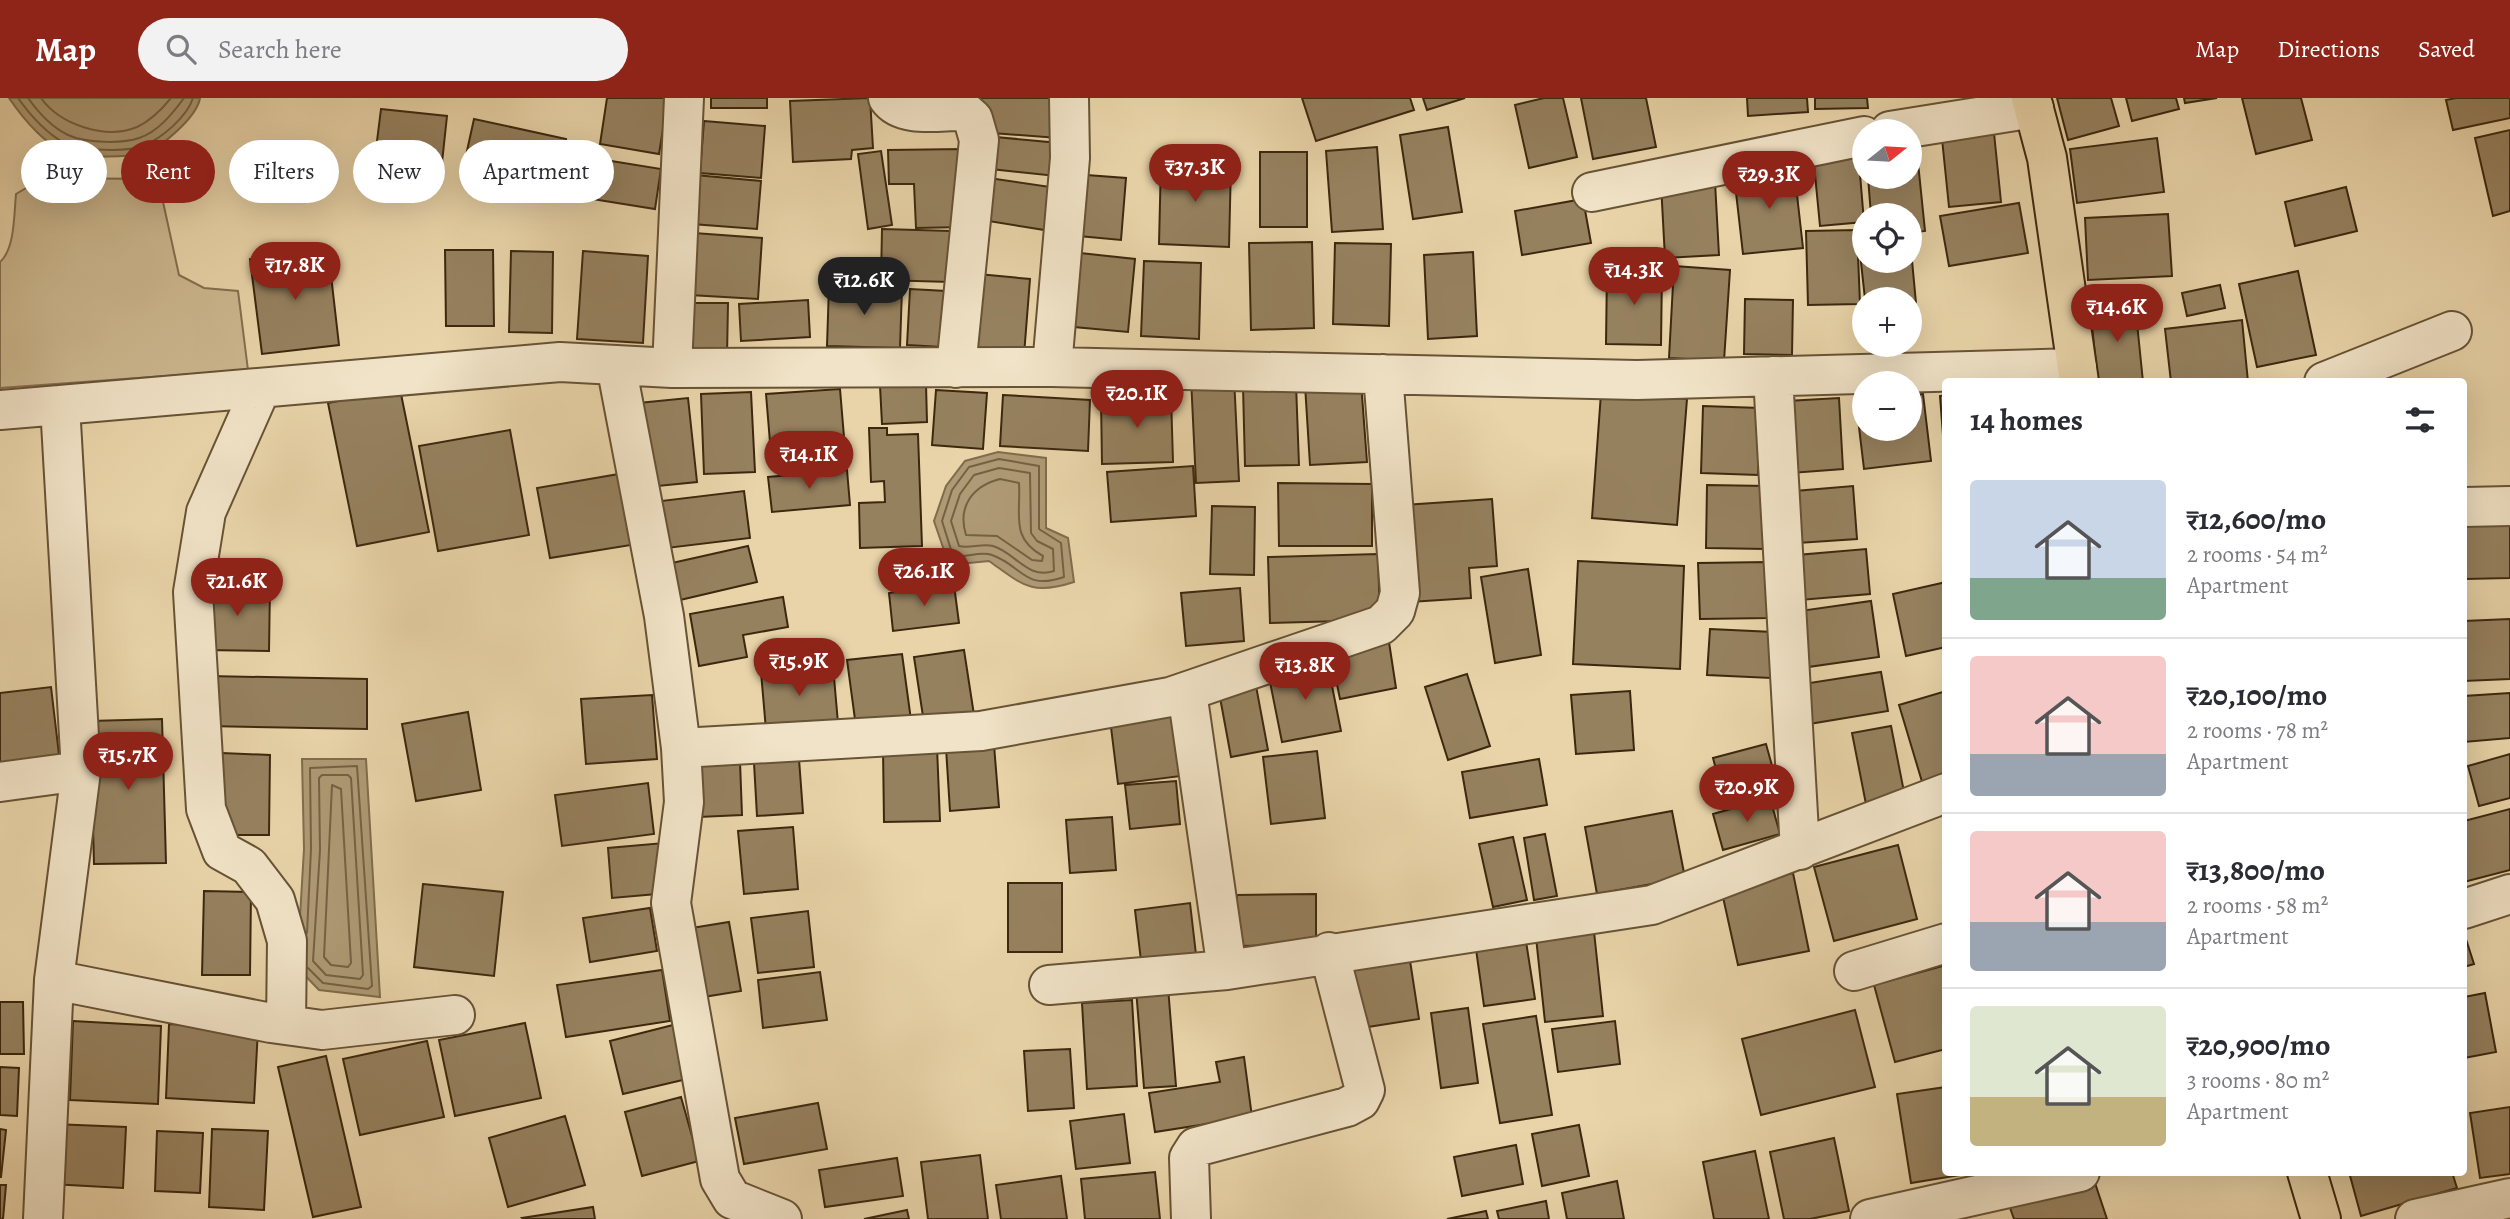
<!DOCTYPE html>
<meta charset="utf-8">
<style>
:root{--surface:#fff;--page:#f2f2f3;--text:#2b2b33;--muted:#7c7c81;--line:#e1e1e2;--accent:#8f2418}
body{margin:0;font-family:Alegreya,serif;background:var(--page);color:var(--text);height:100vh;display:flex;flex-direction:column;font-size:26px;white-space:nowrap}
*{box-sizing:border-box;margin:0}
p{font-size:23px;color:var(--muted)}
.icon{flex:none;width:38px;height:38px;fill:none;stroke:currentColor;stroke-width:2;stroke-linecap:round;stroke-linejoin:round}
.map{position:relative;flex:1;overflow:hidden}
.panel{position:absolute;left:1942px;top:280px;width:525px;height:798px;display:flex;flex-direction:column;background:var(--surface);border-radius:7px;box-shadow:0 7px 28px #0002}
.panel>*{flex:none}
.top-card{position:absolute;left:21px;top:42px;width:665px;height:63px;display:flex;gap:14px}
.needle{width:46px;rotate:72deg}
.buttons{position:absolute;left:1852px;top:21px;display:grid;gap:14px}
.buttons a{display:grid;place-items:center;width:70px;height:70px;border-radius:50%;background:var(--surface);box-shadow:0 7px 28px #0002;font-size:35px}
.price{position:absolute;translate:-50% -60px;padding:0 16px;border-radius:24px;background:var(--accent);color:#fff;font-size:23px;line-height:46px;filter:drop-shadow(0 2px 4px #0008)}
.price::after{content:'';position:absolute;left:50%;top:42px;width:21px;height:16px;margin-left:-10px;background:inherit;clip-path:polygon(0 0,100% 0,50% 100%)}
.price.selected{background:#222;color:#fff}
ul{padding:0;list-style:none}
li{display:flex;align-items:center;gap:21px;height:175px;padding:0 28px}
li+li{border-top:2px solid var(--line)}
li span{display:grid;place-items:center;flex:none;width:196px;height:140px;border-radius:7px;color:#555}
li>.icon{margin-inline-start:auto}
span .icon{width:84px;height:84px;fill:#fffc;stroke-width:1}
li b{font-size:30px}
h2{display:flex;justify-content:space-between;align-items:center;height:84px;padding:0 28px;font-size:30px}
.chip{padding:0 24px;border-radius:32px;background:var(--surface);box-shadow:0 7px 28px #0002;font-size:24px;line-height:63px}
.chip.selected{background:var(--accent);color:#fff}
header{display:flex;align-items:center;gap:42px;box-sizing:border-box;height:98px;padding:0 35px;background:var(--accent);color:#fff}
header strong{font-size:33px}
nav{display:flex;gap:38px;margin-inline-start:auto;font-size:24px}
.search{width:490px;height:63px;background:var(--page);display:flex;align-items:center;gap:18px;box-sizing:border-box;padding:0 24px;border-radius:38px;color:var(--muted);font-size:26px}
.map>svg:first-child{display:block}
.green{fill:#ccb78f;stroke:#84704f;stroke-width:2}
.water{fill:#ae9a75;stroke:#806c4c;stroke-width:2}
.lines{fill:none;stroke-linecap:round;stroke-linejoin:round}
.shore{stroke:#756142;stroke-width:2}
.building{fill:#96815f;stroke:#3c280f;stroke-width:2}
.minor-casing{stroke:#675336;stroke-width:42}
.major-casing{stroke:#3c280f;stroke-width:42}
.minor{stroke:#f1e3c7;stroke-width:38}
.major{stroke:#e9d4a9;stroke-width:38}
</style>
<header>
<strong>Map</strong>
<div class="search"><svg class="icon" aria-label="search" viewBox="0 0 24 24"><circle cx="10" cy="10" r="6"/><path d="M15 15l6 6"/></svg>Search here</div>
<nav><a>Map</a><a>Directions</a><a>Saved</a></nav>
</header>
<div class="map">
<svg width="2510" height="1121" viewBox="0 0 2510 1121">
<rect width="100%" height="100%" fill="#e9d4a9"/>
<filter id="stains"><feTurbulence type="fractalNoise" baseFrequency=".00286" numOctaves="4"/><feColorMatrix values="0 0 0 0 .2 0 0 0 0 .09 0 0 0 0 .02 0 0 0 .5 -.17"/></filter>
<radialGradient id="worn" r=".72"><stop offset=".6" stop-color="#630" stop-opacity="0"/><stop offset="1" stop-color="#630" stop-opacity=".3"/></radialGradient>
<path class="green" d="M43,80L158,81L179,177L204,190L238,193L248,272L0,290V164C15,151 14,116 16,96Z"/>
<path class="water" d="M9,0H200C197,19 161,50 144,55C125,60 80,60 63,53C41,43 22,19 9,0Z
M998,354L1046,360V430L1068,440L1074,484C1031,498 1023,487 989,463L949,467L934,423L946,388L965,363Z
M302,661H366L380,899L319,892L297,869L304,751Z"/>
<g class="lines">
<path class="shore" d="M18,0C30,17 45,34 64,45C78,53 128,54 143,48C162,40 187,19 193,0
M28,0C38,14 53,30 68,37C85,45 122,46 139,40C158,34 173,15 184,0
M41,0C60,27 106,42 137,29C150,23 162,11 171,0
M999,361L1039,368V431L1061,445L1064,479C1024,493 1023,468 992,457C980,452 965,461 953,458L942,423L952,392L969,369Z
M999,370L1030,375L1031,435L1037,443L1053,451L1054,473C1027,482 1015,454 993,448C982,445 969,451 959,448L951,423L960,396L974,377Z
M1000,381L1019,385C1021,417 1010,440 1043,458L1042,463L1032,462L997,438L966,437C957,408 973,388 1000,381Z
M322,677H348L351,680L363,877L360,881L326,877L313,863L320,752L319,680Z
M332,687L341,691L351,865L348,869L331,867L324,859Z
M307,835L311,751L310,670L357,668L372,888L368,891L323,885L308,870"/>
</g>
<path class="building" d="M607,0H668L659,56L600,46Z
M711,0H767V10H711Z
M870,0L873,50L852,52L851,61L793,64L790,3Z
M981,0H1061L1058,40L979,34Z
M1302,0H1410L1414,12L1316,43Z
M1423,0H1465L1427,12Z
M1544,0H1563L1577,59L1529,70L1515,7Z
M1581,0H1646L1656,49L1593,61Z
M1747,0H1807L1808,14L1748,18Z
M1815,0H1867L1868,10L1815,11Z
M2057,0H2111L2119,28L2068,42Z
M2126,0H2176L2179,11L2132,23Z
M2184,0H2217L2185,5Z
M2242,0H2301L2312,42L2256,56Z
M2456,0H2510V20L2453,32L2446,2Z
M381,11L447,18L441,74L374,67Z
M474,21L566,41L556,90L463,71Z
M704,23L765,28L761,80L700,75Z
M1993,25L2001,104L1949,109L1941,31Z
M1448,29L1462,114L1413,121L1400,37Z
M2510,32V113L2493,118L2475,40Z
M985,38L1059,45L1056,78L982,70Z
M2157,40L2164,94L2077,105L2070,51Z
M1916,45L1925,133L1909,135V117H1871L1868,79H1909V46Z
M1377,49L1383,131L1332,134L1326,53Z
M964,51L965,129L916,130L914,86H889L888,52Z
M1858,52L1864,124L1820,128L1813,56Z
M881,53L892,127L868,131L858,56Z
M1260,54H1307V129H1260Z
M599,61L661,71L655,111L592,101Z
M1161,63L1231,66L1229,149L1159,146Z
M1794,70L1803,150L1743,156L1734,77Z
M1073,76L1126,80L1121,142L1068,137Z
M695,77L761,83L757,131L692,126Z
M982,79L1064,91L1057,134L976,121Z
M1715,84L1719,157L1665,160L1661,86Z
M2346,89L2357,133L2295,148L2285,104Z
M1583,101L1591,145L1522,157L1515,113Z
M2019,105L2028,155L1949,168L1940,118Z
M2168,116L2172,178L2088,182L2085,120Z
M882,131L952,133L950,184L881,182Z
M1857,132L1860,206L1808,207L1806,133Z
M694,135L762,140L758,201L690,197Z
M1910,141L1917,216L1909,217V201H1865L1859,146H1864V163H1909Z
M1312,144L1314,230L1251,232L1249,145Z
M1335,145L1391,146L1389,228L1333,226Z
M328,151L339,247L262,256L250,161Z
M445,152H493L494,228H446Z
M511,153L553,154L552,235L509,234Z
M583,153L648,158L643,245L577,241Z
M1071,154L1135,161L1128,234L1063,228Z
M1473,154L1477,238L1428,241L1424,157Z
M1144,163L1201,165L1199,241L1141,238Z
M1674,168L1730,172L1724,263L1669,260Z
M1607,171L1662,172L1661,247L1606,246Z
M2298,173L2316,257L2257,269L2239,186Z
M978,176L1030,181L1024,257L971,253Z
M2220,187L2225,210L2187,218L2182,195Z
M829,188L902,190L900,250L827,248Z
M910,191L946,193L942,249L907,247Z
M1745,201L1793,202L1792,257L1744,256Z
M808,202L810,239L741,243L739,206Z
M685,205H728L727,259L684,258Z
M2135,205L2143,284H2098L2090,210Z
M2242,222L2248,284H2171L2165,231Z
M1234,279L1239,383L1196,385L1191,280Z
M1361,284L1367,364L1310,367L1305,287Z
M926,286L927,324L882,326L880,288Z
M1296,286L1299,367L1245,368L1243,288Z
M400,291L429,434L357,448L328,305Z
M840,291L846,363L772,368L766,296Z
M936,292L987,295L983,351L932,347Z
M751,294L755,374L704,376L701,296Z
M1601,295L1687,301L1677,427L1592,420Z
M1923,296L1931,363L1864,371L1856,304L1864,303V331H1909V298Z
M1003,297L1090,302L1088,353L1000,348Z
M1946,297V363H1945L1940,298Z
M1171,298L1173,364L1102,366L1101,300Z
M688,300L697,384L648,389L639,305Z
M1839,300L1843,371L1791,375L1787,303Z
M1703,308L1760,310L1758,377L1701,375Z
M869,330H887V337L918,336L922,448L860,450L859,405L885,404L884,383L871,384Z
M510,332L529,437L438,453L419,348Z
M1193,368L1196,418L1111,424L1107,374Z
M847,372L850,407L772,414L768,379Z
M619,376L631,447L550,460L537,390Z
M1278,385L1372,386V448H1279Z
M1707,387L1767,388L1766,451L1706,450Z
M1853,388L1857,441L1798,445L1795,393Z
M744,393L750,440L667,450L661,403Z
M1492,401L1497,468L1469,470L1471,500L1410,504L1404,407Z
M1212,408L1255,409L1254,477L1210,476Z
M2510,422V480L2466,481L2465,423Z
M748,448L757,484L680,502L672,465Z
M1866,451L1870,496L1800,502L1797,457Z
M1378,456L1380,522L1270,525L1268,459Z
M1578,463L1684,468L1680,571L1573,566Z
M1768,464L1770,520L1700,521L1698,465Z
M1528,471L1541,557L1495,565L1481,479Z
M1946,484V549L1906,558L1893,496Z
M206,486L270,487L269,553L204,552Z
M954,487L959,525L893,533L889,495Z
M1240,490L1244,543L1186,548L1181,495Z
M783,499L788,529L743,537L747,559L699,568L690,516Z
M1871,503L1879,559L1808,569L1800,513Z
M2510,521V581L2464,583V523Z
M1710,531L1773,534L1771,580L1707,577Z
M1389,544L1396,590L1340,601L1331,557Z
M964,552L974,617L924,625L914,559Z
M902,556L911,622L856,629L847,562Z
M1327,563L1341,633L1282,644L1268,574Z
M833,568L838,625L766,632L761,574Z
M1881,574L1888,613L1809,626L1803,586Z
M1467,576L1490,648L1448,662L1425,589Z
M208,578L367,581V631L207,628Z
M1256,588L1268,652L1231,659L1219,594Z
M51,589L60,665L0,671V595Z
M1630,593L1634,652L1576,656L1571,597Z
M1946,593V680L1923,687L1899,607Z
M2510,595V640L2464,644V598Z
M652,597L657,661L586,666L581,601Z
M1172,612L1181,678L1118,686L1110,621Z
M468,614L481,692L416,703L402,626Z
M162,621L166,765L94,766L90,623Z
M1891,628L1905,699L1866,706L1852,635Z
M1766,646L1776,682L1723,697L1713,660Z
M994,647L999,709L950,713L946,650Z
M937,649L940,723L884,724L883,650Z
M1317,653L1325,720L1271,726L1263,659Z
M222,655L270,657L269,737H221Z
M2510,656V700L2479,708L2468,668Z
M799,661L803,715L757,718L754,665Z
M1539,661L1547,707L1470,720L1462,674Z
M740,664L742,717L699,719L697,665Z
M1176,683L1180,726L1130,731L1125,687Z
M648,685L654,736L562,748L555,697Z
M1770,700L1780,736L1723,752L1713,716Z
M2510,711V772L2464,784V723Z
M1672,713L1685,780L1597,796L1585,729Z
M1112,719L1116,772L1070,775L1066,722Z
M793,729L798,791L744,796L738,733Z
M1545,736L1557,798L1534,802L1524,740Z
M1513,739L1527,802L1493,809L1479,746Z
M664,745L668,795L612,800L608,750Z
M1898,747L1917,821L1834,843L1814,769Z
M1793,775L1809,853L1738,867L1721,790Z
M1008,785H1062V854H1008Z
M423,786L503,794L494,878L414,869Z
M204,793L251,794L250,877H202Z
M1316,796V847L1237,848V797Z
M1190,805L1197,865L1142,871L1135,812Z
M650,810L657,853L590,864L583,820Z
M808,813L814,869L758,875L751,820Z
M729,824L741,893L691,901L679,832Z
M1593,824L1603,918L1545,924L1535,830Z
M2464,835L2474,866L2464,869Z
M1525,837L1535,901L1484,908L1475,844Z
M1409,856L1419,921L1355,931L1345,866Z
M1946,867V951L1895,964L1874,887Z
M662,872L670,923L566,939L557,887Z
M820,874L827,922L763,930L758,882Z
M1168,889L1176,988L1144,990L1136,891Z
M2485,895L2496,954L2464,960V899Z
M1132,902L1137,988L1087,991L1082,905Z
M0,904H23L24,956H0Z
M1468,910L1478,985L1441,990L1431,915Z
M1855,912L1875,989L1761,1017L1742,941Z
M1536,918L1552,1017L1500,1025L1483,926Z
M73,923L161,928L158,1006L70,1002Z
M1615,923L1620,966L1558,974L1552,931Z
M525,925L541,1000L455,1018L439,942Z
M169,926L258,931L254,1005L166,1000Z
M673,927L687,981L623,996L610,943Z
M427,943L444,1019L360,1037L343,961Z
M1070,951L1074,1010L1028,1013L1024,953Z
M326,958L361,1109L313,1119L278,969Z
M1244,959L1252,1019L1155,1034L1149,995L1220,984L1216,964Z
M0,969L19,970L17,1018L0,1017Z
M1946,989V1074L1960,1077L1911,1085L1897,996Z
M681,999L699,1063L642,1078L625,1014Z
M818,1005L827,1051L744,1066L735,1020Z
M2510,1009V1076L2480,1080L2470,1015Z
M1124,1016L1130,1065L1076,1071L1070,1023Z
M565,1018L585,1087L508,1109L489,1040Z
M53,1026L126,1029L123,1090L51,1086Z
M1579,1027L1589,1078L1542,1088L1532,1036Z
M0,1031L6,1032L1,1079H0Z
M212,1031L268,1033L264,1112L209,1109Z
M157,1033L203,1035L200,1095L155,1093Z
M1834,1040L1849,1113L1810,1121H1784L1770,1054Z
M1516,1047L1523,1086L1462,1098L1454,1059Z
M1755,1053L1769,1121H1714L1703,1064Z
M980,1057L988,1121H928L921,1064Z
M897,1060L903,1098L825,1109L819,1072Z
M1155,1074L1160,1121H1085L1081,1081Z
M2349,1074H2452L2457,1090L2361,1118Z
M1061,1078L1067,1121H1001L996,1087Z
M2093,1079L2107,1121H2014L2009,1107Z
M1617,1083L1624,1121H1567L1562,1095Z
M0,1087H6L3,1121H0Z
M1546,1103L1549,1121H1499L1497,1113Z
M593,1109L595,1121H523L522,1120Z
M907,1112L909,1121H864Z
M1486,1113L1488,1121H1447Z"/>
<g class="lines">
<g class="minor-casing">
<path id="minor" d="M888,0C903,21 942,12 964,13L973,21L979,42L956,270
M1890,33L2034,10
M1592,94L1864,38
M616,267L664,518L681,650L684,704L671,805L720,1081L732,1101L782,1121
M1052,269L1070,60L1069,0
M672,270L684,0
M1773,278L1800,752
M2324,284L2452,233
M261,290L206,414L193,494L206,711L222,753L249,768L275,802L287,843L286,927
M0,312L60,307
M2464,409L2510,408
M1187,594L1227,872
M681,650L981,633L1170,599L1381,527L1395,513L1400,495L1383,276
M0,684L81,673
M2464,811L2510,796
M1854,873L1946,845
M54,882L271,925L322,932L455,917
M1049,887L1227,872L1652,807L1946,695
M43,1121L54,882L81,673L60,307L560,264L672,270L1052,269L1637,282L2077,270
M1191,1121L1189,1060L1196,1049L1347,1009L1360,1002L1365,992L1329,854
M1870,1121L2080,1074
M2415,1121L2510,1100"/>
</g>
<g class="major-casing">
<path id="major" d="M2031,0L2047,60L2079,284
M2307,1074L2321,1121"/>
</g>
<use href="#minor" class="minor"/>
<use href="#major" class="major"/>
</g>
<rect width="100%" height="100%" filter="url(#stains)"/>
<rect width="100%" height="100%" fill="url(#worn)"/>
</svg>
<div class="buttons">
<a><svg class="needle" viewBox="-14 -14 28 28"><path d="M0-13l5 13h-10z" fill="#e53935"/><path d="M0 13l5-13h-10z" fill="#7c7c81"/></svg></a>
<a><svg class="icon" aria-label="locate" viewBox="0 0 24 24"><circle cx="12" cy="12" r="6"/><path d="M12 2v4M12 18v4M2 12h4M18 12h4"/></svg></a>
<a>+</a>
<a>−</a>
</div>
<b class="price" style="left:1195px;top:106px">₹37.3K</b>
<b class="price" style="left:1769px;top:113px">₹29.3K</b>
<b class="price" style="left:295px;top:204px">₹17.8K</b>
<b class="price" style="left:1634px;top:209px">₹14.3K</b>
<b class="price selected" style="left:864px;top:219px">₹12.6K</b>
<b class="price" style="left:2117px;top:246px">₹14.6K</b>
<b class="price" style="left:1137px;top:332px">₹20.1K</b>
<b class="price" style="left:809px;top:393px">₹14.1K</b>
<b class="price" style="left:924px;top:510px">₹26.1K</b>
<b class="price" style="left:237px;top:520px">₹21.6K</b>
<b class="price" style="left:799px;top:600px">₹15.9K</b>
<b class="price" style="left:1305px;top:604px">₹13.8K</b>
<b class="price" style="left:128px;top:694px">₹15.7K</b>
<b class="price" style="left:1747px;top:726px">₹20.9K</b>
<div class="top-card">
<a class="chip">Buy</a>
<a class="chip selected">Rent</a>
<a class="chip">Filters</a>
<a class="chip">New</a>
<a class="chip">Apartment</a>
</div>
<section class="panel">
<h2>14 homes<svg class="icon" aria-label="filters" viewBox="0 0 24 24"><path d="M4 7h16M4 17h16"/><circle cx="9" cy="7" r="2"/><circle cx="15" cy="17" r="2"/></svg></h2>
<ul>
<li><span style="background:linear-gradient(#c9d6e8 70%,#7fa58c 0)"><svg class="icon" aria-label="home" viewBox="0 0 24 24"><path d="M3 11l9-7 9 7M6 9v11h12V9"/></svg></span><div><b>₹12,600/mo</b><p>2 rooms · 54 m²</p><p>Apartment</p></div></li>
<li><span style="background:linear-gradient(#f6c9c9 70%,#9aa5b1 0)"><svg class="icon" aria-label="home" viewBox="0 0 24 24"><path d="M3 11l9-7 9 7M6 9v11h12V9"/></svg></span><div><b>₹20,100/mo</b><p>2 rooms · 78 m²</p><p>Apartment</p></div></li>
<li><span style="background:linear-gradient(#f6c9c9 65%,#9aa5b1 0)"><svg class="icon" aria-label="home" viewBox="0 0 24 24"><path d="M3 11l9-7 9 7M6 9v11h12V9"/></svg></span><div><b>₹13,800/mo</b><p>2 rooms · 58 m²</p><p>Apartment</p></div></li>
<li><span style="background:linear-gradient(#dfe7d0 65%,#c2b280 0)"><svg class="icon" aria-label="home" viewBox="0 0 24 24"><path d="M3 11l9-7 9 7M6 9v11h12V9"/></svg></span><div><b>₹20,900/mo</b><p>3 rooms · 80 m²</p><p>Apartment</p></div></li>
</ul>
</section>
</div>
